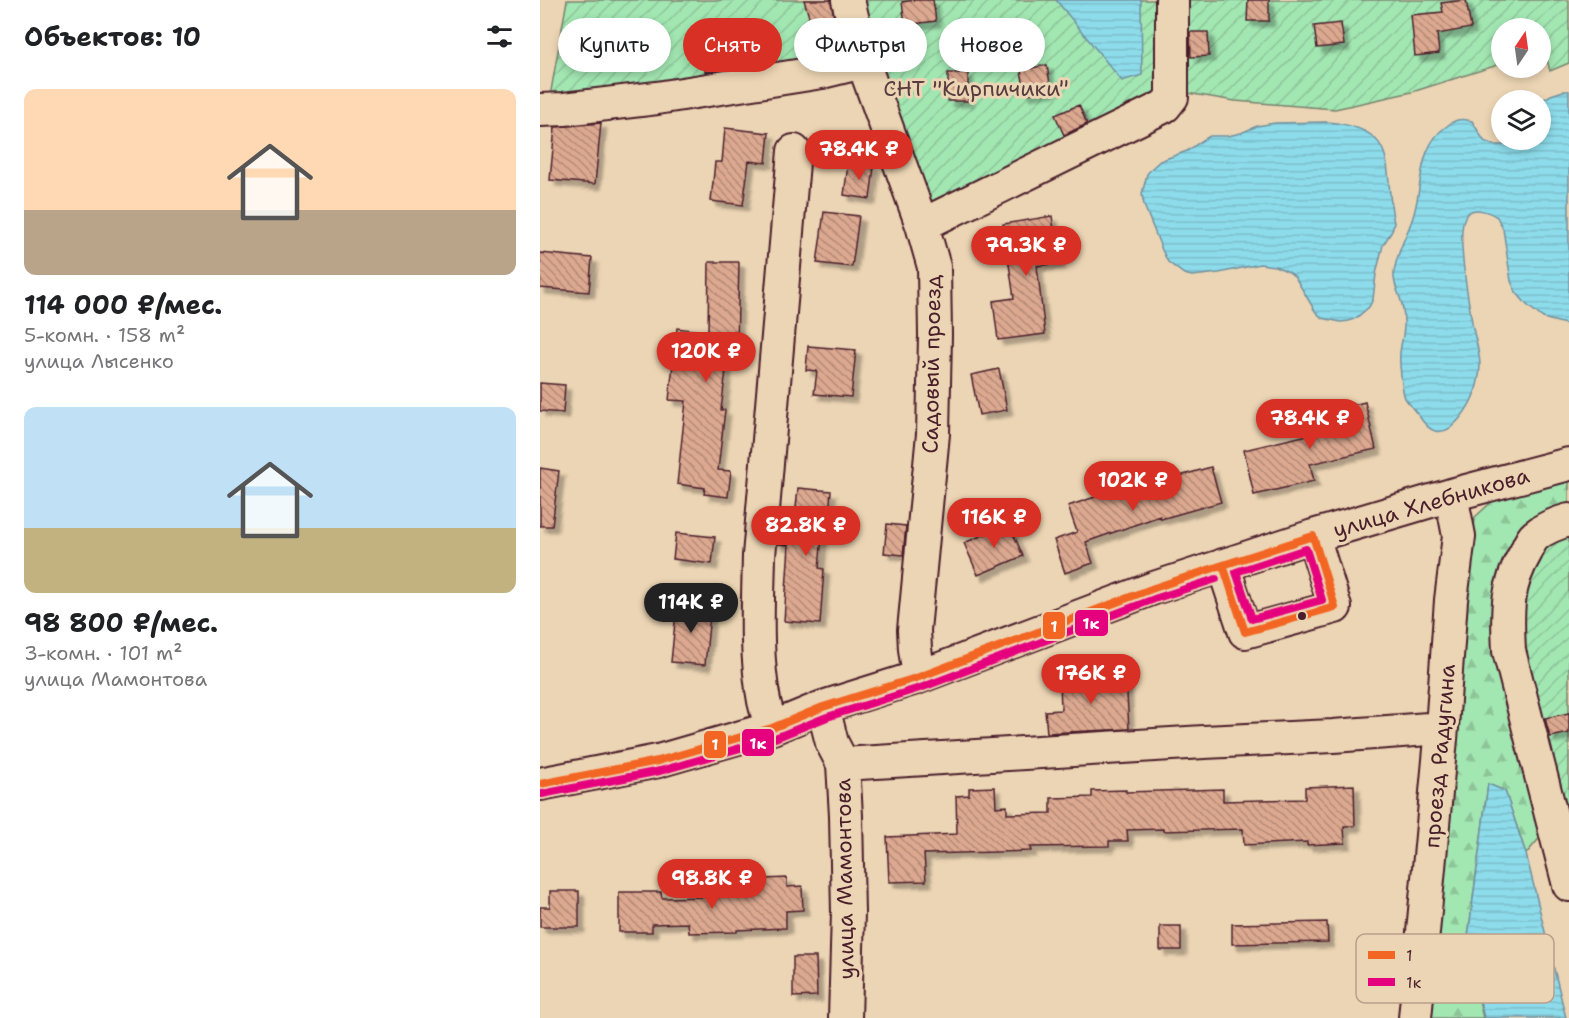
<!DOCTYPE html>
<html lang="ru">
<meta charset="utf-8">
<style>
:root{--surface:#fff;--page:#f2f2f2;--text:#202124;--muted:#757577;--accent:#d93025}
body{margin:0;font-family:"Shantell Sans",sans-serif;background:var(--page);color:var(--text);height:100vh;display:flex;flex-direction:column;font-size:22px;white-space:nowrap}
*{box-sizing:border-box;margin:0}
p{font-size:20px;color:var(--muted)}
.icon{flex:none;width:33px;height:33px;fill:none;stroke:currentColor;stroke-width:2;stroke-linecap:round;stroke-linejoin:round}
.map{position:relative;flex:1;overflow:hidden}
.panel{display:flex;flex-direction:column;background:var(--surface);width:540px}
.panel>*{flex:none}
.top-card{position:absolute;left:18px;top:18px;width:570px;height:54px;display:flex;gap:12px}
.needle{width:39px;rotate:13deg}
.fabs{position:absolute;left:951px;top:18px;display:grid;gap:12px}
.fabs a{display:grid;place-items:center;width:60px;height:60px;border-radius:50%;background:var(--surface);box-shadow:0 3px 9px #0003;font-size:30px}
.price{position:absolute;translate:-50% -51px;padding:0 14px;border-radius:21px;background:var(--accent);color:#fff;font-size:20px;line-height:39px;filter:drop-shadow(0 2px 3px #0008)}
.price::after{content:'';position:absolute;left:50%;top:36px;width:18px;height:14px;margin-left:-9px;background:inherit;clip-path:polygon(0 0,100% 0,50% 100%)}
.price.active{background:#222;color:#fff}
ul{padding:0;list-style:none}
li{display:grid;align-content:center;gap:12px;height:318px;padding:0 24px}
li span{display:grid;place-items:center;height:186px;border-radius:12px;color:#555}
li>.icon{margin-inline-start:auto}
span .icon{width:108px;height:108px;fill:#fffc;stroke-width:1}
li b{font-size:26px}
h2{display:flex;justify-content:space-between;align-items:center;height:72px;padding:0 24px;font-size:26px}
.pill{padding:0 21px;border-radius:27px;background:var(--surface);box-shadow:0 3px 9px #0003;font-size:21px;line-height:54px}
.pill.active{background:var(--accent);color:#fff}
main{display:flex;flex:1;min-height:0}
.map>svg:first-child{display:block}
.forest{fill:url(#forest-firs);stroke:#76826e;stroke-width:1.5}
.garden{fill:url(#garden-furrows);stroke:#76826e;stroke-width:1.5}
.water{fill:url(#water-rules);stroke:#72909e;stroke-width:1.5}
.building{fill:url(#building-back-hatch);stroke:#4a1f2b;stroke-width:1.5;filter:url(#shadow)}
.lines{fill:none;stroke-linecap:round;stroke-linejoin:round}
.minor-casing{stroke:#4a1f2b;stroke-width:36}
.minor{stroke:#ecd5b4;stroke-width:32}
.bus-1-casing{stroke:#ecd5b4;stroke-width:12}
.bus-2-casing{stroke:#ecd5b4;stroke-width:12}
.bus-1{stroke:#f26522;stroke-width:8}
.bus-2{stroke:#e5007d;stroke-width:8}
.bus-dot{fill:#4a1f2b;stroke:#ecd5b4;stroke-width:2}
.labels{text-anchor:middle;stroke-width:6;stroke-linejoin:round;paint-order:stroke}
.park-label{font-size:22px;fill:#573d3f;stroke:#ecd5b4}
.street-label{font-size:22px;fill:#4a1f2b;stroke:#ecd5b4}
.key{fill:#ecd5b4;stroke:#bb9e8b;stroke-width:1.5}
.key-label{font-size:16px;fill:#4a1f2b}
.line-badge{stroke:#ecd5b4;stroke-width:2}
.badge-label{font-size:16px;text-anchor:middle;font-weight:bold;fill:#fff}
</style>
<main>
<section class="panel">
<h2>Объектов: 10<svg class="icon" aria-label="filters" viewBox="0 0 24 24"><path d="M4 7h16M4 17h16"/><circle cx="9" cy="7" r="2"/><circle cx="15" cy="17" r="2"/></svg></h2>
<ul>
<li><span style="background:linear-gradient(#ffd9b3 65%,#b9a48a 0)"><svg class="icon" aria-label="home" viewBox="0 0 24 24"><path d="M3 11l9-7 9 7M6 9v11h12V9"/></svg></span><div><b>114 000 ₽/мес.</b><p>5-комн. · 158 m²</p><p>улица Лысенко</p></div></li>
<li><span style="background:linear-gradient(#bfe0f5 65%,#c2b280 0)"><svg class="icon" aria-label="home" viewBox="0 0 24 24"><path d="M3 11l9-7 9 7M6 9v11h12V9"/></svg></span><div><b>98 800 ₽/мес.</b><p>3-комн. · 101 m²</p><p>улица Мамонтова</p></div></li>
</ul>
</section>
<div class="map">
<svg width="1029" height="1018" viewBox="0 0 1029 1018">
<defs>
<pattern id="forest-firs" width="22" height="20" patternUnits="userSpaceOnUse" patternTransform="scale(1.5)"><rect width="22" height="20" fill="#a2e6b2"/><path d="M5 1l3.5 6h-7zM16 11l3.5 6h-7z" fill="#8dc599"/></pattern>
<pattern id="garden-furrows" width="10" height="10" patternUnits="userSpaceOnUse" patternTransform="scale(1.5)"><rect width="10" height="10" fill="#a2e6b2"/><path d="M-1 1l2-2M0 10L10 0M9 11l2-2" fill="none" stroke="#8dc599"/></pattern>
<pattern id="water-rules" width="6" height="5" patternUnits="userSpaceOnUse" patternTransform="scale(1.5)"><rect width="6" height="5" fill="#8ddceb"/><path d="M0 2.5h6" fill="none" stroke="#7bbcca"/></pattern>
<pattern id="building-back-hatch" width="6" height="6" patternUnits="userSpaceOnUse" patternTransform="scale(1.5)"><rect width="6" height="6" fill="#dca990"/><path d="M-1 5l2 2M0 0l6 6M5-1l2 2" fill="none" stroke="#b48976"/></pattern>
<filter id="shadow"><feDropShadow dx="5.5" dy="5.5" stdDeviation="1.5" flood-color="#0004"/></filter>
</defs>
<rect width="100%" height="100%" fill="#ecd5b4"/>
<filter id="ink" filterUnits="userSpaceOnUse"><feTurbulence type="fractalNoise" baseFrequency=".0167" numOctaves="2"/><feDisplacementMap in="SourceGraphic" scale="12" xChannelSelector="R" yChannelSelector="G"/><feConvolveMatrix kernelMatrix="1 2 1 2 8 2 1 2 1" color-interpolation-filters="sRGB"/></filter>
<g filter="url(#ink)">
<path class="forest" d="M1029,479V515L975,541L959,575V631L1008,828L986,854L965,791L948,784L927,945L943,1018H892L935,517L957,497Z"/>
<path class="garden" d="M27,0H294L308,50L134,83L9,102Z
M317,0H1029V63L1010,71L1005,52H1001L1000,28H962L961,64L872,92L795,109L695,101L641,92L527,146L388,204Z
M1029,530V847L973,628L997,558L1010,542Z"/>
<path class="water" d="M516,0H601L602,75L582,81Z
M1023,91H1029V325L1003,318L987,305L976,292L971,281L963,229L957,217C949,212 935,206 927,214C914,227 929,302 932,322C934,337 940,351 940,366C939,386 933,402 921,417C915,424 907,434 895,431C888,429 883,422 879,416C874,410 869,404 865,398C862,391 859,361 860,353C861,342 865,332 864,321C864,313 862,303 859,295C856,287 853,281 854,273C856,253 867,236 873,217C883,187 877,146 907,126C916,119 921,118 932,121L944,141L953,145H963L970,140H1000L1001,101L1011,95Z
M787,122C863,129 842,167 854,223L852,231L843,245L836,274L833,299L829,307L816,318L809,321L801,322L782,318L775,311L755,277L749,272L735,266L720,264L679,273L652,276L644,274L628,262L622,250L604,205L602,194L607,174L612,168L620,161L647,151L663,140L670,136H688L701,133L717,126L735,123Z
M948,784L965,791L986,854L1026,1018H944L927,945Z"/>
<path class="building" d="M264,0H291L295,23L273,30Z
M375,0H393L396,21L365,25L362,2Z
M708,0H729V21H707Z
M926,0L931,28L897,34L899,53L875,56L871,15L903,12L901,3Z
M801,23L804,45L777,48L774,26Z
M466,26L469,51L445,53L443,29Z
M650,32H668L669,56L651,57Z
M187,49L188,69L165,72L164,50Z
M507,65L511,90L485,94L481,70Z
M408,73H428V101H408Z
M539,105L547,124L524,135L515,115Z
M61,123L55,184L10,180L15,127Z
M185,128L229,133L226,163L209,161L203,205L171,201L175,162H182Z
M308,164L334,167L330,199L304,195Z
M284,212L319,216L312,267L277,263Z
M512,216L519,263L497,266L505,334L458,340L453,301L474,298L463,224Z
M0,253L52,258L49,292L0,288Z
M169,262H199L197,348L189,347L181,410H185L178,470L191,471L188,497L164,494L165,488L137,484L146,401L129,400L137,328L168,332Z
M268,346L316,350L311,397L274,394L277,371L266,370Z
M459,369L467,410L439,415L431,375Z
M0,383L25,385L23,413L0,411Z
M825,402L836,449L770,464L774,481L714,495L704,450L789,430L785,412Z
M671,467L681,502L621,519L620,516L546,542L553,563L525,573L514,540L537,532L528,506L582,488L584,492Z
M0,468L19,471L12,526H0Z
M258,488L291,491L288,525H283L279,568L284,569L280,624L244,621L249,545L238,544L240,526L254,527Z
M347,524L366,526L363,555L344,553Z
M469,524L483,556L438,575L424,543Z
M136,533L175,537L172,564L133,559Z
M137,602L171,605L165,665L131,662Z
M560,665L561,679L586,677L589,729L507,733L505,711L521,710L520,681L544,680L543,667Z
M1029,713V733L1010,737L1005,718Z
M814,785L815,826H804L805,843L767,845V842L704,845L703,829L623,831V829L587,830L588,841H569V846L490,847L491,851L384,854L386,881L349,882L347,837L417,834L416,796L429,795V788L455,787L456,807L467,806V814L511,813V798L552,797V791L586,790V792L683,789V801L765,799V787Z
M247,878V887L262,886L263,910L246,911V928L197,930V932L149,933L148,923L112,924V932H79V892H121L122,898L211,896V886H224L223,879Z
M10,891H39V927H0V907H10Z
M787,922L788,942L692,944V924Z
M620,926H641V950H620Z
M253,957H276L277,996L253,997Z"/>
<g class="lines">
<g class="minor-casing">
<path id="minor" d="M308,0L323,62L382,225L394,267L395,335L393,434L374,630L375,649L379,677
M0,110L24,109L117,98L282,72L323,62
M382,225L625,106L632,97V0
M1029,520C1018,523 1004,528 995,536C991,539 988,547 986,552C966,586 967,612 969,651L1029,885
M683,565L705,632L795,607L773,536
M283,707L292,743L303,764L306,816L308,913L305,1018
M232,728C229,719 226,710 224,701C215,654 218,604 219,556L254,151
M303,764L664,742L793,736L902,728
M0,784L118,761L232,728L283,707L379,677L614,588L773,536L911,495L1029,464
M875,1018L902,728L911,600L919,536L911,495"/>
</g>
<use href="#minor" class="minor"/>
<g class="bus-1-casing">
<path id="bus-1" d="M773,536L795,607L705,632L683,565Z
M0,784L118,761L232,728L283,707L379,677L614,588L683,565"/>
</g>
<g class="bus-2-casing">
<path id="bus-2" d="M766,549L782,600L712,619L696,572Z
M2,794L120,771L235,738L287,717L383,687L617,598L676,579"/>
</g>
<use href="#bus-1" class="bus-1"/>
<use href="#bus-2" class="bus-2"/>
</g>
</g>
<circle class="bus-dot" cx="762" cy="616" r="5"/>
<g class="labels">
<g class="park-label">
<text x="436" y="96">СНТ "Кирпичики"</text>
</g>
<g class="street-label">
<text transform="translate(391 364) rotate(-89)" y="8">Садовый проезд</text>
<text transform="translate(891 502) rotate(-16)" y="8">улица Хлебникова</text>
<text transform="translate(899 756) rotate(-85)" y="8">проезд Радугина</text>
<text transform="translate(304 879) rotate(-91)" y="8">улица Мамонтова</text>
</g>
</g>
<rect x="816" y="934" width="198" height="69" rx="9" class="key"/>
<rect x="828" y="951" width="27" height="8" fill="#f26522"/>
<rect x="828" y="978" width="27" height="8" fill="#e5007d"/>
<g class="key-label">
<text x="866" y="961">1</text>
<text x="866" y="988">1к</text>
</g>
<g class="line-badge">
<rect x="534" y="609" width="35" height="28" rx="6" fill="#e5007d"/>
<rect x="502" y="611" width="24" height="29" rx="6" fill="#f26522"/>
<rect x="201" y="728" width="34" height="29" rx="6" fill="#e5007d"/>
<rect x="163" y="730" width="24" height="29" rx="6" fill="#f26522"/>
</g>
<g class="badge-label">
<text x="551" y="629">1к</text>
<text x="514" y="632">1</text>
<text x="218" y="749">1к</text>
<text x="175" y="750">1</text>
</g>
</svg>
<div class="fabs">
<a><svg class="needle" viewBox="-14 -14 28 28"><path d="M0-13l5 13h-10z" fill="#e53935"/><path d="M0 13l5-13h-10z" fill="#757577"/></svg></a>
<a><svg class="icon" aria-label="layers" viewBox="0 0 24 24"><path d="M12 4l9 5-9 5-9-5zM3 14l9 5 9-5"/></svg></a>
</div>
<b class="price" style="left:319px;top:181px">78.4K ₽</b>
<b class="price" style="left:486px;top:277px">79.3K ₽</b>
<b class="price" style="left:166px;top:383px">120K ₽</b>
<b class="price" style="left:770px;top:450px">78.4K ₽</b>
<b class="price" style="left:593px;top:512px">102K ₽</b>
<b class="price" style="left:454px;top:549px">116K ₽</b>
<b class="price" style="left:266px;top:557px">82.8K ₽</b>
<b class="price active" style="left:151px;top:634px">114K ₽</b>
<b class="price" style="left:551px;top:705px">176K ₽</b>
<b class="price" style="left:172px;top:910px">98.8K ₽</b>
<div class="top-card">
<a class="pill">Купить</a>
<a class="pill active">Снять</a>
<a class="pill">Фильтры</a>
<a class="pill">Новое</a>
</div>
</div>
</main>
